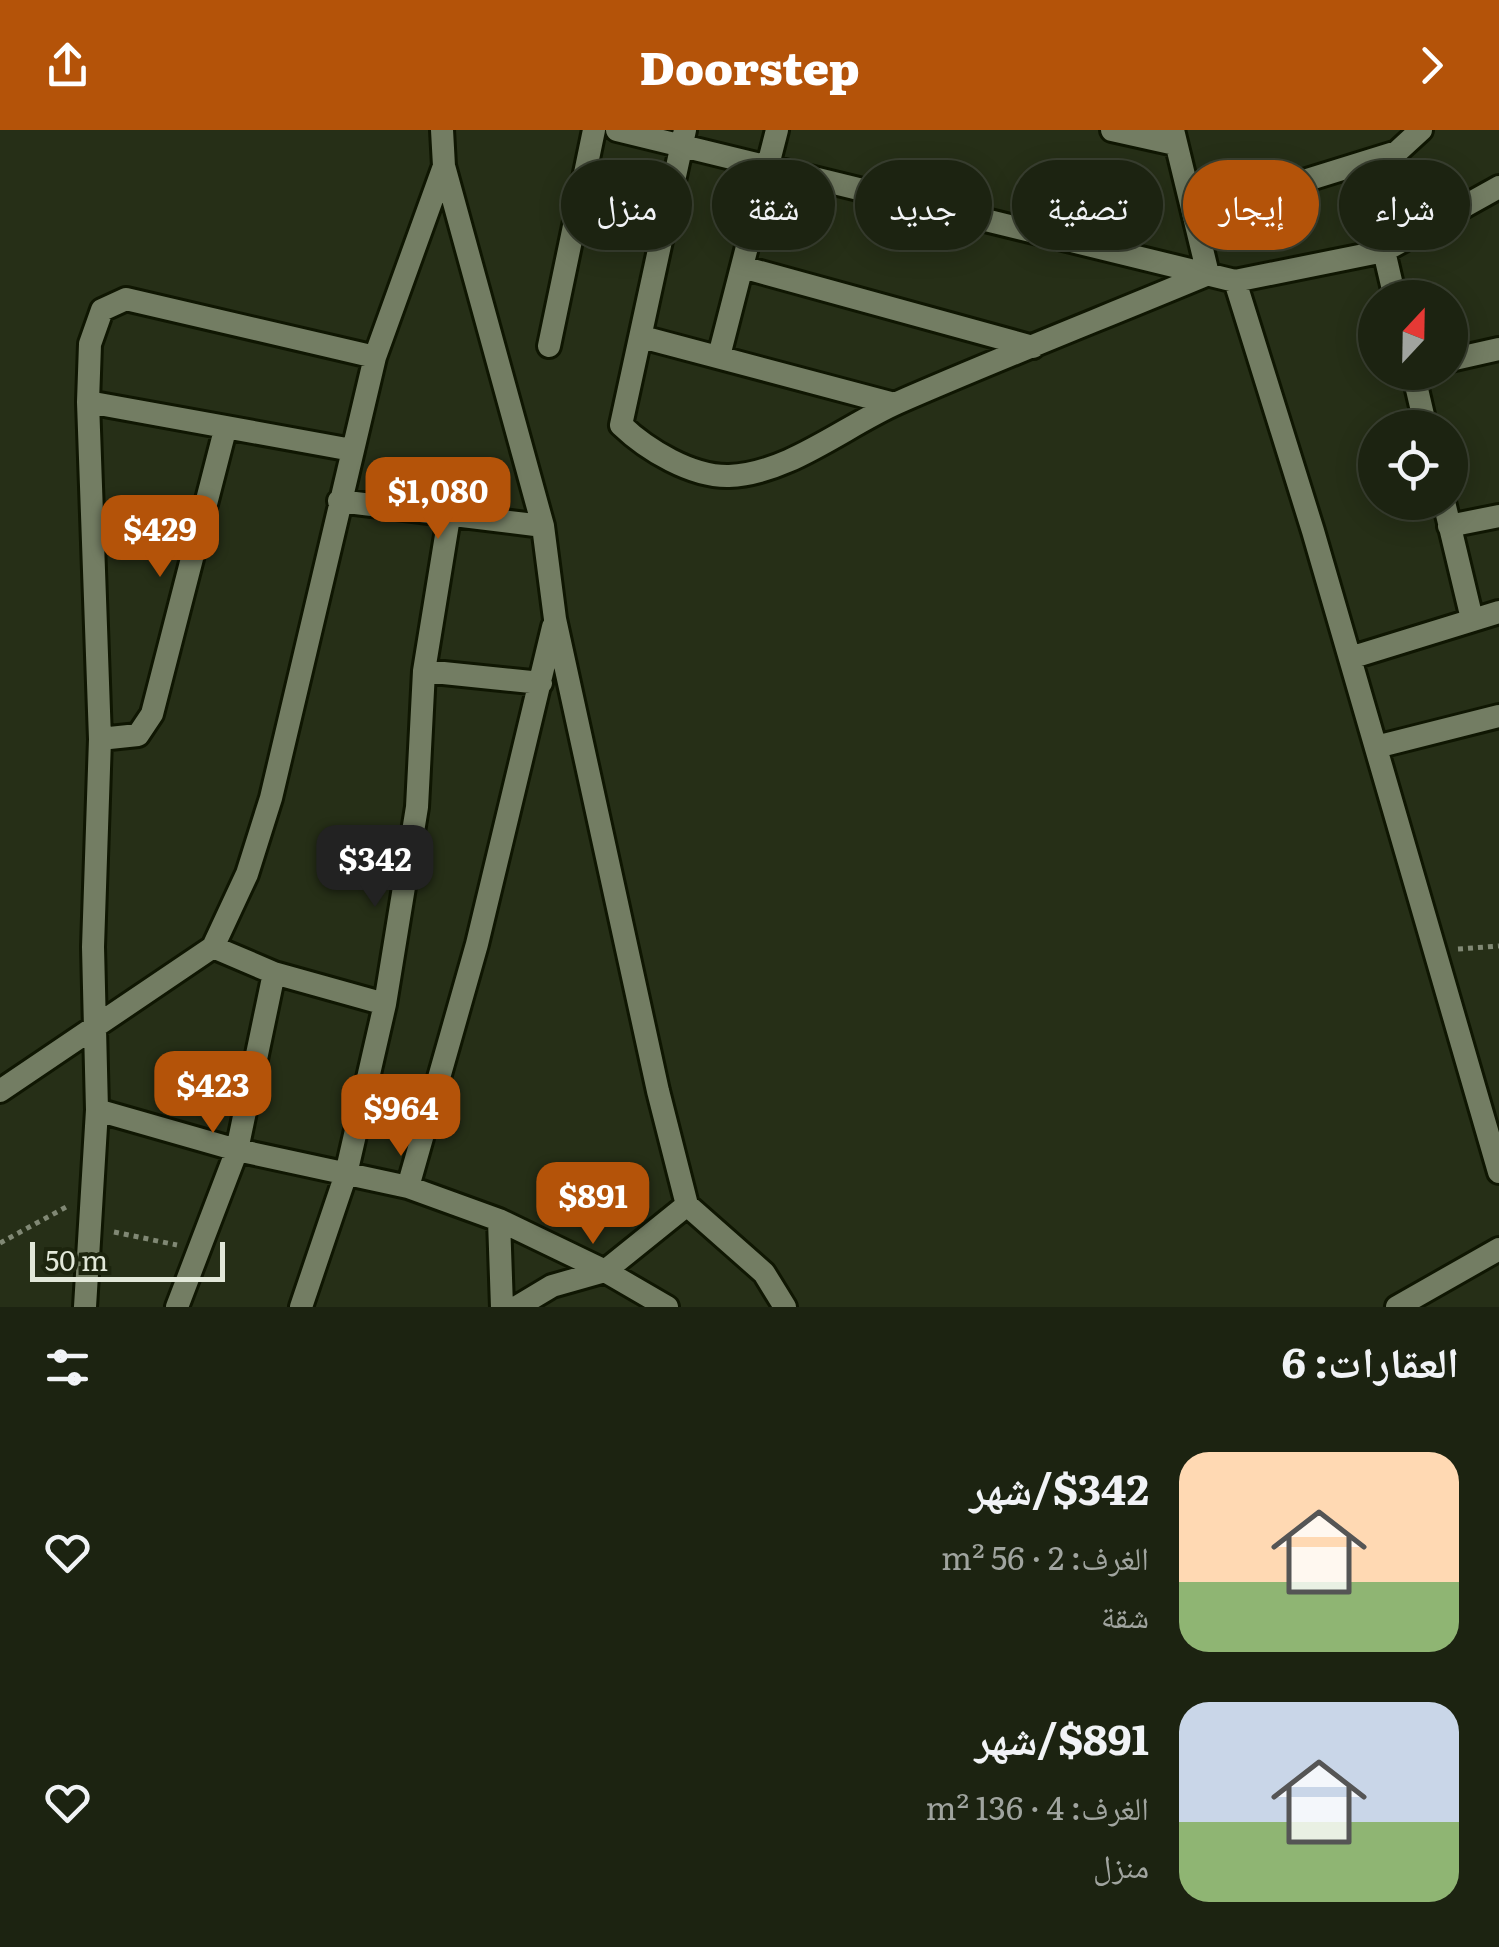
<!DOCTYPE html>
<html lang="ar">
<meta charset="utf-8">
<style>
:root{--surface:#1c2311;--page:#292f1f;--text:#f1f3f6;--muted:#a0a49f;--line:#3a4031;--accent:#b45309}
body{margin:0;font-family:Literata,"Noto Naskh Arabic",serif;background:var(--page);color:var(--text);direction:rtl;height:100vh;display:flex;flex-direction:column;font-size:38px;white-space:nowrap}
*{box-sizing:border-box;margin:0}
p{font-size:32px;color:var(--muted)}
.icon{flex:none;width:55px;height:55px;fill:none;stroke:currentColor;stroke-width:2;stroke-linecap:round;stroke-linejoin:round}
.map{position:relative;height:1177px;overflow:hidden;direction:ltr}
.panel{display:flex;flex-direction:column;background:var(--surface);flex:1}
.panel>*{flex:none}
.guide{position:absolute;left:30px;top:30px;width:1440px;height:90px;direction:rtl;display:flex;gap:20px}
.needle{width:65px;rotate:22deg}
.tools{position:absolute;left:1358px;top:150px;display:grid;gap:20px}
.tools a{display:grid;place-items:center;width:110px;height:110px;border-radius:50%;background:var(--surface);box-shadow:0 5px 25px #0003,0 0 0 2px var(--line);font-size:50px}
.scale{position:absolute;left:30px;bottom:25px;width:195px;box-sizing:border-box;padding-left:10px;border:5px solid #e2e8d9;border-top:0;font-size:28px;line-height:35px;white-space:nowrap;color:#e2e8d9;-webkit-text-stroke:8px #1d250e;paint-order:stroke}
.price{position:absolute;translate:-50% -85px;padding:0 22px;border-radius:20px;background:var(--accent);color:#fff;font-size:32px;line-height:65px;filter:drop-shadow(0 2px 5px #0008)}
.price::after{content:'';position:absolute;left:50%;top:60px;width:30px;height:22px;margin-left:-15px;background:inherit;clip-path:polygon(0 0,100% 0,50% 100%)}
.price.on{background:#222;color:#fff}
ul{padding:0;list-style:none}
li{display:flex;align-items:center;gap:30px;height:250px;padding:0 40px}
li span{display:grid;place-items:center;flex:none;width:280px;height:200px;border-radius:30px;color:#555}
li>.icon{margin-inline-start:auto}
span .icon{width:120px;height:120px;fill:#fffc;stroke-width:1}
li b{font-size:42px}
h2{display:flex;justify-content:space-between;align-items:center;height:120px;padding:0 40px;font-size:42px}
.tag{padding:0 35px;border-radius:45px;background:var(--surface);box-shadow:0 5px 25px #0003,0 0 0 2px var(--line);font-size:35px;line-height:90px}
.tag.on{background:var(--accent);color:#fff}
header{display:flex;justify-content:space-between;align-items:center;height:130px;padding:0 40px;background:var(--accent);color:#fff;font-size:45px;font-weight:800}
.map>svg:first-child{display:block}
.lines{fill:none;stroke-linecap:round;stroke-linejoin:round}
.street-casing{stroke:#0f1602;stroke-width:28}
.path{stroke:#808874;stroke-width:5;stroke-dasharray:5 5;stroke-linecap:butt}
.street{stroke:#737d63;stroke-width:22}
</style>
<header><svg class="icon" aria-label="forward" viewBox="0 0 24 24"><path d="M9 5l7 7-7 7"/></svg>Doorstep<svg class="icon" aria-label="share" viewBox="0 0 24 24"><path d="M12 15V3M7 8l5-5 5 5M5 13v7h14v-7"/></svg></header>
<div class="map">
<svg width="1499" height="1177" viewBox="0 0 1499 1177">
<rect width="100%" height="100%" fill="#262f17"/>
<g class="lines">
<g class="street-casing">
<path id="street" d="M442,0L444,36L543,396L555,489L658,961L687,1075L764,1143L785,1177
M617,0L1235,151L1384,121L1499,57
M685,0L621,295C647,320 692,347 729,346C788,344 845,296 897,273C1000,228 1105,187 1208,144L1173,0
M1112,0L1175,14
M1194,85L1397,22L1421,0
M1384,121L1395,168
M742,137L1033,217
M1235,151L1313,401L1499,1042
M642,207L894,274
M549,216L594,0
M719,226L777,0
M1450,230L1499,219
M1413,242L1426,298
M88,272L352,320
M339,371L543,396
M1444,372L1472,489
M1449,396L1499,386
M1350,528L1499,482
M424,541L541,553
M100,609L138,605L152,584L225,300
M1376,617L1499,586
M213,817L274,843L385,874
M0,961L213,817L247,744L271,668L375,227L444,36
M97,980L237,1020L408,1057L499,1090L605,1141L687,1075
M408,1057L477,814L553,497
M499,1090L502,1177
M85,1177L97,980L93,817L100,609L88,272L90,214L102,180L126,169L375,227
M177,1177L237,1020L274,843
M301,1177L346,1044L385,874L417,677L424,541L449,387
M517,1177L552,1156L605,1141L667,1177
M1397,1177L1499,1119"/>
</g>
<path class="path" d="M1458,819L1499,816
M114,1102L177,1115
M0,1113L68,1076"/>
<use href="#street" class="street"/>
</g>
</svg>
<div class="tools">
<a><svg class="needle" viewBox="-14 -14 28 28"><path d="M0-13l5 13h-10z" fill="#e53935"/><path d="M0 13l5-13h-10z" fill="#a0a49f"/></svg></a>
<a><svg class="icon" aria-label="locate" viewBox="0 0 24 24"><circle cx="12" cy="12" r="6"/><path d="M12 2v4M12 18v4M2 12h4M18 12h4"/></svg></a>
</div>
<div class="scale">50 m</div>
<b class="price" style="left:438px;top:412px">$1,080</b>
<b class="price" style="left:160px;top:450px">$429</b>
<b class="price on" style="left:375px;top:780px">$342</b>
<b class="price" style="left:213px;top:1006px">$423</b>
<b class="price" style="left:401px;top:1029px">$964</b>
<b class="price" style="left:593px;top:1117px">$891</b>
<div class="guide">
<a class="tag">شراء</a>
<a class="tag on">إيجار</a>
<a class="tag">تصفية</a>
<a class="tag">جديد</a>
<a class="tag">شقة</a>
<a class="tag">منزل</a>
</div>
</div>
<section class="panel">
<h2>العقارات: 6<svg class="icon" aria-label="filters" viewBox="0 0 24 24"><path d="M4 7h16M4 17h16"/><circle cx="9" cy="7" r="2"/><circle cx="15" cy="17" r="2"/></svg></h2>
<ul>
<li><span style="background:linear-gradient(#ffd9b3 65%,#8fb573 0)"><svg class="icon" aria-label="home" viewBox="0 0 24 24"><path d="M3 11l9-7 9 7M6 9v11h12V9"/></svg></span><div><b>$342/شهر</b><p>الغرف: 2 · 56 m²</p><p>شقة</p></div><svg class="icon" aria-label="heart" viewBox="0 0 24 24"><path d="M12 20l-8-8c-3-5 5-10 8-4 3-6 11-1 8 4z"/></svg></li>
<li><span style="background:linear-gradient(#c9d6e8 60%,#8fb573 0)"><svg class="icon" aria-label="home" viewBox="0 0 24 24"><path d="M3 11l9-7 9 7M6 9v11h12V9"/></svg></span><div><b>$891/شهر</b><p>الغرف: 4 · 136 m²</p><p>منزل</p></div><svg class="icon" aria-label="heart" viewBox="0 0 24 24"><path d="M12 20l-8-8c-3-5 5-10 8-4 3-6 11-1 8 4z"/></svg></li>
</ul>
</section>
